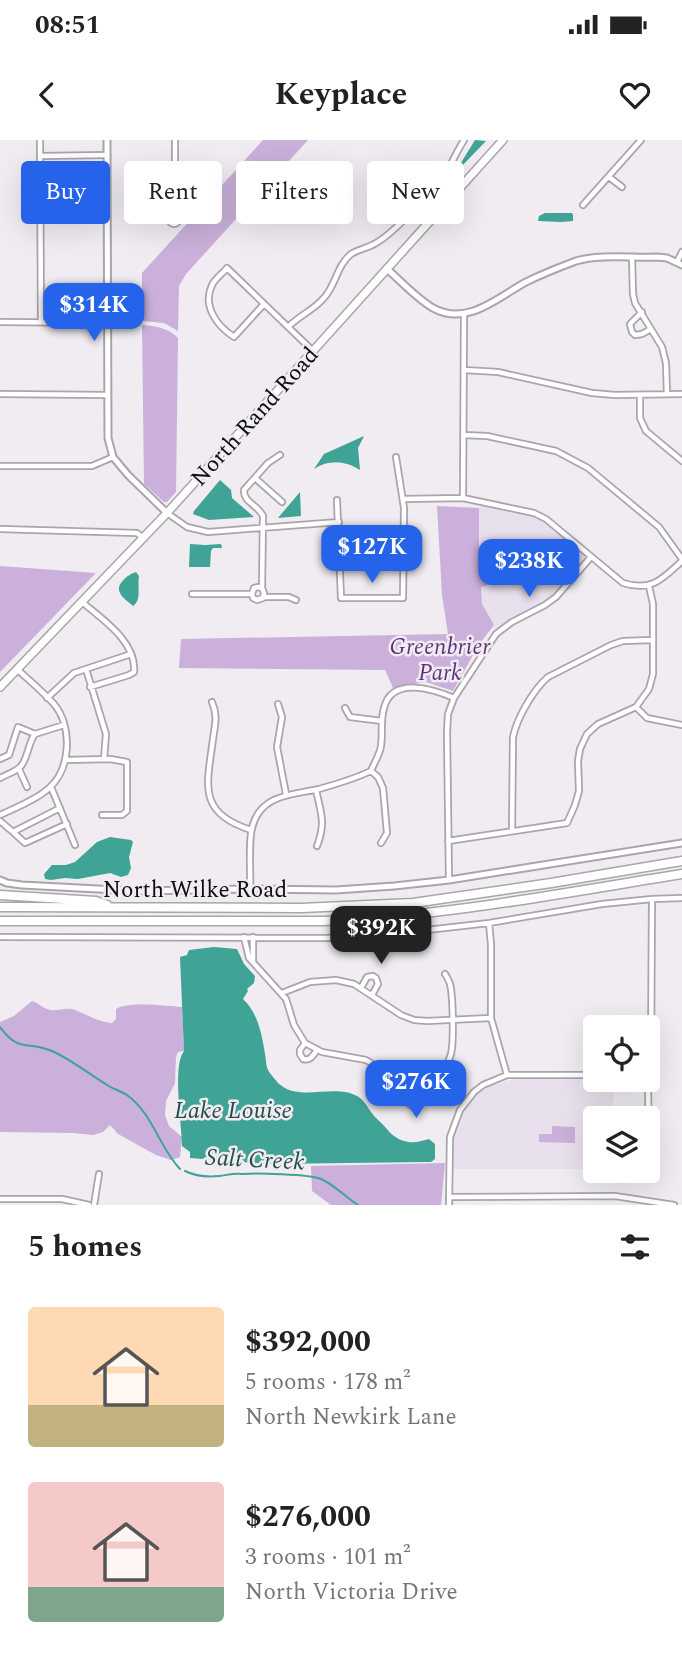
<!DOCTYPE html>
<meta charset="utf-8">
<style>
:root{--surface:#fff;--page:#f2f2f2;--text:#222;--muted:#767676;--accent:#2563eb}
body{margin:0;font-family:Spectral,serif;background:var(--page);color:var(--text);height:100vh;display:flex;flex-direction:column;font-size:26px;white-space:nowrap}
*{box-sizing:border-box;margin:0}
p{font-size:23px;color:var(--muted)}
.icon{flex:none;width:38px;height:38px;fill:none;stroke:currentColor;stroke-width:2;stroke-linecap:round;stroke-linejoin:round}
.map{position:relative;height:1065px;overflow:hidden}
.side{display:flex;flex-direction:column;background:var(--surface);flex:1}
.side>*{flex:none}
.hud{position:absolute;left:21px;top:21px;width:640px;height:63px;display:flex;gap:14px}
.tools{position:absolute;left:583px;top:875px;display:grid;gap:14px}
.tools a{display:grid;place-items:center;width:77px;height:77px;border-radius:7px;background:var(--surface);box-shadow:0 7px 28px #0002;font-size:35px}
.price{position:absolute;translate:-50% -60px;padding:0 16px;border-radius:14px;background:var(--accent);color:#fff;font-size:23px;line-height:46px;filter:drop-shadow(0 2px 4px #0008)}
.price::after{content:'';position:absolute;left:50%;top:42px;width:21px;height:16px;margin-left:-10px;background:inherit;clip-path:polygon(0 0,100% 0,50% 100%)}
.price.active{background:#222;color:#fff}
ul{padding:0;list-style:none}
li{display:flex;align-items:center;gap:21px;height:175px;padding:0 28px}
li span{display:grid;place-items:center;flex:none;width:196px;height:140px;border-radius:7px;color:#555}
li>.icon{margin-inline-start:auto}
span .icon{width:84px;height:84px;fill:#fffc;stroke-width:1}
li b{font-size:30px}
h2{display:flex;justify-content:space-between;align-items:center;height:84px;padding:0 28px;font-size:30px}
.chip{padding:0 24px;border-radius:7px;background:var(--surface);box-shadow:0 7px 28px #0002;font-size:24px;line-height:63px}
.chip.active{background:var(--accent);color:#fff}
.status{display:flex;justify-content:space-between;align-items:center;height:49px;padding:0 35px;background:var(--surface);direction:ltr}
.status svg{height:19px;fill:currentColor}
header{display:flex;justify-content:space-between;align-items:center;height:91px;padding:0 28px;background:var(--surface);font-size:32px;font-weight:700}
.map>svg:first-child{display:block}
.built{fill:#e8e0ec}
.green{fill:#cab0da}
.water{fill:#3fa396}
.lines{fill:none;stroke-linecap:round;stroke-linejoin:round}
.stream{stroke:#3fa396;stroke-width:2}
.minor-casing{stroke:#a9a5ab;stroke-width:8}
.tertiary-casing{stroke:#a9a5ab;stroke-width:9}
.primary-casing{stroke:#a9a5ab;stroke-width:10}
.motorway-casing{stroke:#a9a5ab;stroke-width:11}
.minor{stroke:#fff;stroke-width:4.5}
.tertiary{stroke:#fff;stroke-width:5}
.primary{stroke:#fff;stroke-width:7}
.motorway{stroke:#fff;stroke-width:8}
.labels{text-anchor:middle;stroke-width:5;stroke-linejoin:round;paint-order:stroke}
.street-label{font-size:23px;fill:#0e0d0f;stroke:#f0ecf2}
.park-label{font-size:23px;font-style:italic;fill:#62327a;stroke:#f0ecf2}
.water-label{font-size:24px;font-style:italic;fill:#244f49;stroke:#f0ecf2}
</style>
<div class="status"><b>08:51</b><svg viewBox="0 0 49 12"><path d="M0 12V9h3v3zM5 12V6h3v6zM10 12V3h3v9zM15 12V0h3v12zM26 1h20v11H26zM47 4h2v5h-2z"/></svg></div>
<header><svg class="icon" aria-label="back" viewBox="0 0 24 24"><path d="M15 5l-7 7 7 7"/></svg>Keyplace<svg class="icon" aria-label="heart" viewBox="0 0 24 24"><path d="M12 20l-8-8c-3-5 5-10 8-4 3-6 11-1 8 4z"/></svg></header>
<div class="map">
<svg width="682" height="1065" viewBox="0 0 682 1065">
<rect width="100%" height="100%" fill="#f0ecf2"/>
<path class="built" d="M484,363L534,373L546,379L591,417L556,457L498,492L487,475L482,464L479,419V368Z
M518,938L614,940L613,978H595V1029H452L454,995L460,977L467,966L477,954L491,946Z"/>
<path class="green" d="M263,0H308L186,134L179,146L178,191L164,183L142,181V133Z
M142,185C157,186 168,188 178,198L176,352L167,362H164L144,344Z
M437,366L479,368V419L491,425V430L494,429L495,443L481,447L482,464L494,485L478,506L453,551L426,542L393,548L385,530L179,528L181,499L448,494L442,455Z
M0,426L96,433L0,532Z
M32,861C38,863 42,867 47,869C56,873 66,866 75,870C88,875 98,882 112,883L116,879V869C129,861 166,866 182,867L184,911L178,912L176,917L175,943L166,961L165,975L169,986L182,997L180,1017L171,1020L156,1015L118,994L110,985L103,992L93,995L73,993L0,992V882L14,876Z
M552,986L575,987V1003L539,1002V994H552Z
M445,1023L441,1065H331L312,1051L311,1026Z"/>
<path class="water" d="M475,0L486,1L460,28L459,26Z
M545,73H572L573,75V81L561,82L538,81L539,76Z
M364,296L358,308L360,330C346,321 329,319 314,329L324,314Z
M220,340L231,350L232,358L254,377L209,380L193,374L194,371Z
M300,352L301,376L278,378Z
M190,404L205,405L221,404L222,408H213L211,411L210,427H189Z
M136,432L139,436C137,446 142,460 133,466C129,462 122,458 120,453C115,444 129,434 136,432Z
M110,697L131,700L133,702L129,717L131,728L128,735L121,737L110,733L78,739L65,738L51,740L45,739L44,734L52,725H66L75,722L97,702Z
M214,807L237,809L244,824L255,836L254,843L247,849L248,851L243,859C258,873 262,895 265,914C266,919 266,926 268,930C270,934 275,939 278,943C299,963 334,943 357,956C363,959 367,966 371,972C375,978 381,982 386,988C398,1003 411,1005 429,999L435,1004V1019L431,1022H424L271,1024L190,1018V1012L182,1006C182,985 172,926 184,911L180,817L187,815L189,810Z"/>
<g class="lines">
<path class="stream" d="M0,887C20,914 27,900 52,911C72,920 89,934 107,945C113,949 121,951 127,955C153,974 159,1007 180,1029
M185,1031C195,1036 208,1037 219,1036C228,1035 233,1033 242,1034C256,1033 309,1034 321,1039C335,1045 345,1057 358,1065"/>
<g class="minor-casing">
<path id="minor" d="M40,0L41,182
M175,0V74
M41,16L107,15
M609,37L622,47
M583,65L641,0
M169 79a5 5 0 1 1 10 0a5 5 0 1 1-10 0Z
M632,118L633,154L635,163L662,207L666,223L667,254
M677,122L682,112
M264,164L234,197C217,186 202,166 212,145C215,139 223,133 227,128L313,211
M642,172L630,184L632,192L635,195L642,194L651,189
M0,182L107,183
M288,187C299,176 313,170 322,160C336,147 336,126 351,114C359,109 368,108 376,103C397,91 438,45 451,24C455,16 459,8 464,0
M464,230L498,232L592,253L615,255L682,254
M0,254L107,255
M640,255V278L646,291L682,321
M463,295L487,296L556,311L588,328L659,387L682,419
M0,326H92L113,317
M255,338L282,362
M463,358L464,174
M403,359L463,358L534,373L546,379L623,443C652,452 662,439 682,421
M337,360L341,458H403L404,368L396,317
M167,373L187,387L208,392L339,382
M0,389L137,393L143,398
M262,448L263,376C258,365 243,362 244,350L268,323L280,315
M192,454H252L253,458L257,460L263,458L264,453L262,448L258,447L254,448L252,454
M263,457H289L296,460
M82,462C102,479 137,502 134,532L129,535L90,547
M86,529L106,594L104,619
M47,558L74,533L131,514
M212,562C218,576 215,584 213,599C207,645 197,673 251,690
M278,564L282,577L277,607L286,654
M636,567L647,578L682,585
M345,568L350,577L382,581
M0,619L9,615L18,587L35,594L64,585
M65,620L110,619L127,622V671L122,675H102
M19,629L27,647
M371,631L378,637L383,648L387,693L381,703
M0,638C7,634 16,632 21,626C28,618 28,603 35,594
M51,647L75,705
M316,650C321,673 326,683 317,706
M60,668L13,692L25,703L67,684
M0,675C15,668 36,660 48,649C71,630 73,587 54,564C43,552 30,541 18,530
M0,681L13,692
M512,691L513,597C517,578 533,550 548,537L611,505L623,501L652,500
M448,701L567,683L575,665L579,651L578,621L580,609L587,594L598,584L636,567L649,549L653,534V464L649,446
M449,740L447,592L448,574L454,558L496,494L512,482L545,465L556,457L591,417
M250,749C251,731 248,704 252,688C260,654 292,655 319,649C337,644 354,639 371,631C374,623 380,614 381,606C383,593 380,581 384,568C392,536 433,549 454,558
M489,783L491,804V878L507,935
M0,797L328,798L409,792L489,783L602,764L652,759L682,758
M244,797L249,818L286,859L294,885L305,903L322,912L366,920C380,927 391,945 406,947C424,949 447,931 451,914C454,902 453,855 450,844C450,843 446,835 445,834
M253,797V821
M361,848L367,837L373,836L376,838L378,844L372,855
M282,853L310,842L336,840L354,844L401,875L414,880L427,881L491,878
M305,903L300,910V914L303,919C311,921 313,915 317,910
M648,927L651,917L652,759
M643,940L648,949L649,996
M407,947C407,956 405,966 416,967L419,966L421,959L419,946
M449,1057L615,1056L674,1065
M0,1059H62L89,1065
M94,1065L99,1034
M449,1065L450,997L460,970L474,952L483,945L507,935H595"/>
</g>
<g class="tertiary-casing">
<path id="tertiary" d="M107,0L108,298L113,317L128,335L167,373
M387,129C402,142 416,158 433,168C467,187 498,157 526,142C542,134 560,127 576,121C600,114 632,118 657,117L667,118L682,125
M0,740L7,743L22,745L136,751L250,749L336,750L394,746L449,740L682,703"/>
</g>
<g class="primary-casing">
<path id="primary" d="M0,547L167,373L503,0"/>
</g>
<g class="motorway-casing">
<path id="motorway" d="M0,755L96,761L107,765
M0,767L301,768L413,763L551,743L682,721
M0,781H324C445,776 563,753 682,734"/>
</g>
<use href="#minor" class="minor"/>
<use href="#tertiary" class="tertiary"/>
<use href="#primary" class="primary"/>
<use href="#motorway" class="motorway"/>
</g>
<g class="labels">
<g class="street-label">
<text transform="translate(254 276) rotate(-48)" y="8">North Rand Road</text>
<text x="195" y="757">North Wilke Road</text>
</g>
<g class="park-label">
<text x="440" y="514">Greenbrier<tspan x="440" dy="26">Park</tspan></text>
</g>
<g class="water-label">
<text x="233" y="978">Lake Louise</text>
<text transform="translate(255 1019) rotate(3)" y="8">Salt Creek</text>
</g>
</g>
</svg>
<div class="tools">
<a><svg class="icon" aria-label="locate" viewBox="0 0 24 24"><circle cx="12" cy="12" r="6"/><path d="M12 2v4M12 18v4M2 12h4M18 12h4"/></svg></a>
<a><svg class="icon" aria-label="layers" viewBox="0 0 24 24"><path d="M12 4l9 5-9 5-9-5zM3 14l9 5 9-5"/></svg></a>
</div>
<b class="price" style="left:94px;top:203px">$314K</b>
<b class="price" style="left:372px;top:445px">$127K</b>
<b class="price" style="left:529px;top:459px">$238K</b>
<b class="price active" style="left:381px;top:826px">$392K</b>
<b class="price" style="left:416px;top:980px">$276K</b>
<div class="hud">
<a class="chip active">Buy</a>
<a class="chip">Rent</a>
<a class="chip">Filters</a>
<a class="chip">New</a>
</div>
</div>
<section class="side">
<h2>5 homes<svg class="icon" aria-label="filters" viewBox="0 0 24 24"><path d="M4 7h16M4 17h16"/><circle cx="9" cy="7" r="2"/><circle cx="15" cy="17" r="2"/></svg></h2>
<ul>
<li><span style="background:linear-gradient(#ffd9b3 70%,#c2b280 0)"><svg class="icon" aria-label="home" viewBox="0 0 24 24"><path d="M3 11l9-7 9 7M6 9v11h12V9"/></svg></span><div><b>$392,000</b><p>5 rooms · 178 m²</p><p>North Newkirk Lane</p></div></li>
<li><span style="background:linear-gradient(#f6c9c9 75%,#7fa58c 0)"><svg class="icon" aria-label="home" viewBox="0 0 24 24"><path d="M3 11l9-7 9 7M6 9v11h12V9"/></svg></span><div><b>$276,000</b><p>3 rooms · 101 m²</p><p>North Victoria Drive</p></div></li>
</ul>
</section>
